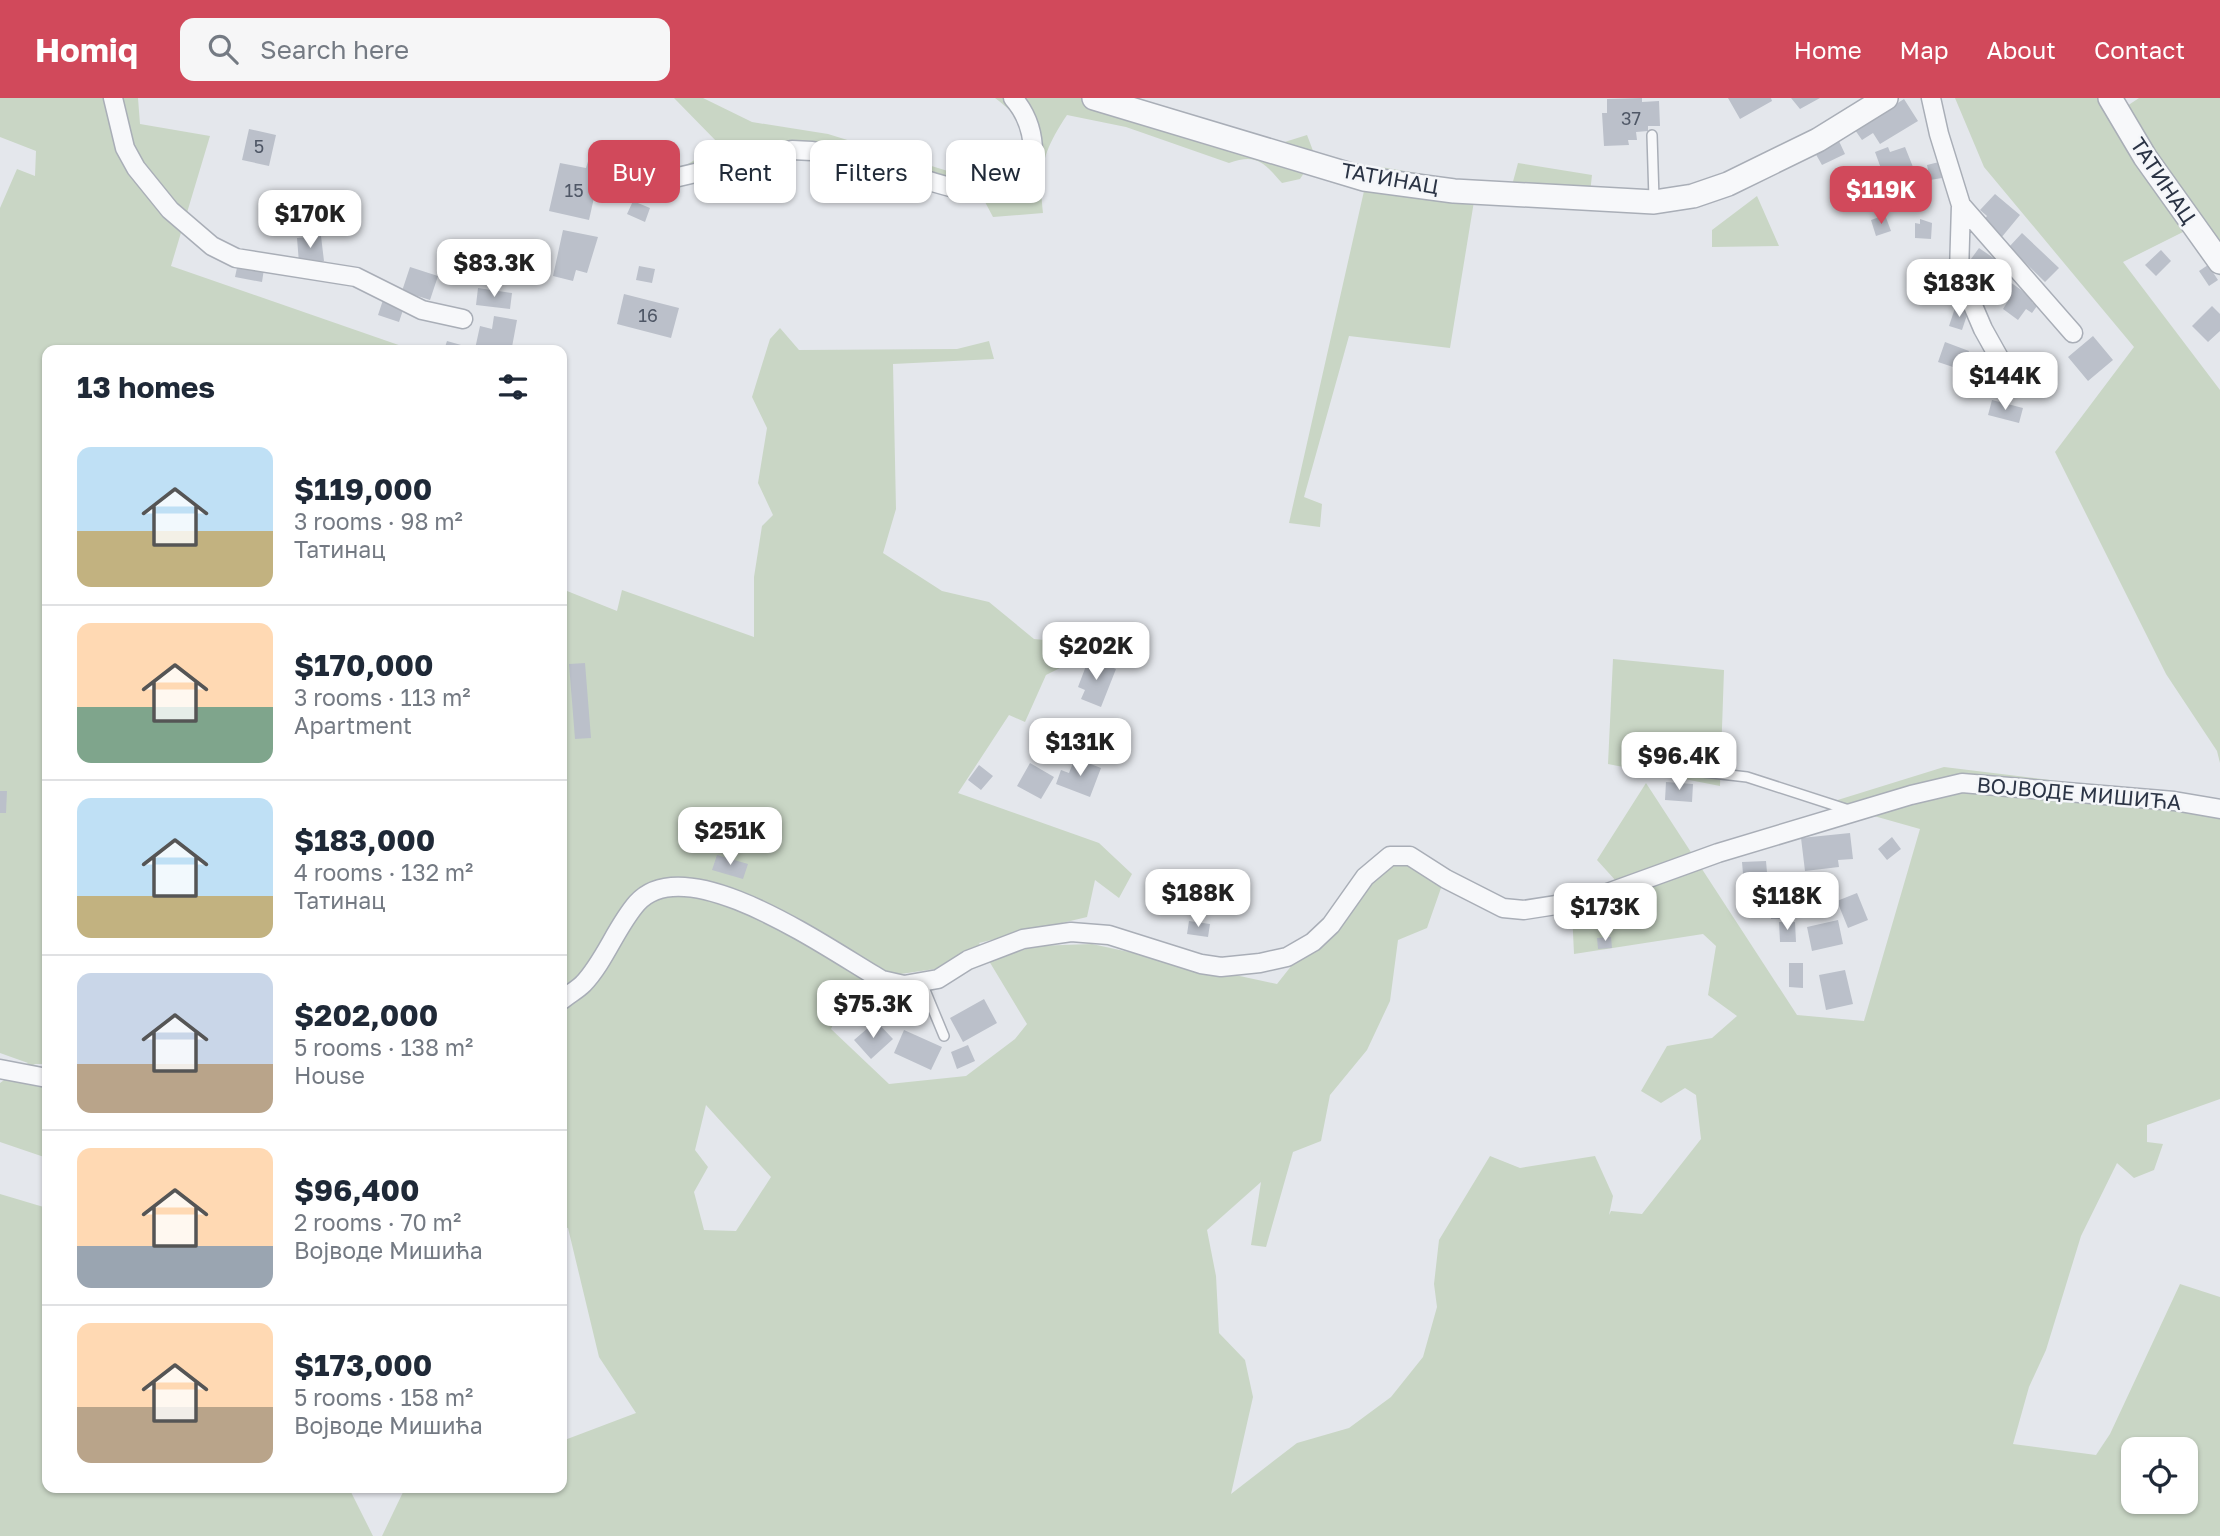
<!DOCTYPE html>
<meta charset="utf-8">
<style>
:root{--surface:#fff;--page:#f6f6f7;--text:#1f2937;--muted:#747a83;--line:#e0e1e3;--accent:#d1495b}
body{margin:0;font-family:"Golos Text",sans-serif;background:var(--page);color:var(--text);height:100vh;display:flex;flex-direction:column;font-size:26px;white-space:nowrap}
*{box-sizing:border-box;margin:0}
p{font-size:23px;color:var(--muted)}
.icon{flex:none;width:38px;height:38px;fill:none;stroke:currentColor;stroke-width:2;stroke-linecap:round;stroke-linejoin:round}
.map{position:relative;flex:1;overflow:hidden}
.sheet{position:absolute;left:42px;top:247px;width:525px;height:1148px;display:flex;flex-direction:column;background:var(--surface);border-radius:14px;box-shadow:0 2px 5px #0004}
.sheet>*{flex:none}
.top-card{position:absolute;left:588px;top:42px;width:665px;height:63px;display:flex;gap:14px}
.controls{position:absolute;left:2121px;top:1339px;display:grid;gap:14px}
.controls a{display:grid;place-items:center;width:77px;height:77px;border-radius:14px;background:var(--surface);box-shadow:0 2px 5px #0004;font-size:35px}
.price{position:absolute;translate:-50% -60px;padding:0 16px;border-radius:14px;background:#fff;color:#222;font-size:23px;line-height:46px;filter:drop-shadow(0 2px 4px #0008)}
.price::after{content:'';position:absolute;left:50%;top:42px;width:21px;height:16px;margin-left:-10px;background:inherit;clip-path:polygon(0 0,100% 0,50% 100%)}
.price.active{background:var(--accent);color:#fff}
ul{padding:0;list-style:none}
li{display:flex;align-items:center;gap:21px;height:175px;padding:0 35px}
li+li{border-top:2px solid var(--line)}
li span{display:grid;place-items:center;flex:none;width:196px;height:140px;border-radius:14px;color:#555}
li>.icon{margin-inline-start:auto}
span .icon{width:84px;height:84px;fill:#fffc;stroke-width:1}
li b{font-size:30px}
h2{display:flex;justify-content:space-between;align-items:center;height:84px;padding:0 35px;font-size:30px}
.tag{padding:0 24px;border-radius:14px;background:var(--surface);box-shadow:0 2px 5px #0004;font-size:24px;line-height:63px}
.tag.active{background:var(--accent);color:#fff}
header{display:flex;align-items:center;gap:42px;box-sizing:border-box;height:98px;padding:0 35px;background:var(--accent);color:#fff}
header strong{font-size:33px}
nav{display:flex;gap:38px;margin-inline-start:auto;font-size:24px}
.search{width:490px;height:63px;background:var(--page);display:flex;align-items:center;gap:18px;box-sizing:border-box;padding:0 24px;border-radius:14px;color:var(--muted);font-size:26px}
.map>svg:first-child{display:block}
.green{fill:#c9d6c5;fill-rule:evenodd}
.building{fill:#bbc0ca}
.lines{fill:none;stroke-linecap:round;stroke-linejoin:round}
.service-casing{stroke:#a9aeb7;stroke-width:12}
.minor-casing{stroke:#a9aeb7;stroke-width:21}
.tertiary-casing{stroke:#a9aeb7;stroke-width:26}
.service{stroke:#f7f8fa;stroke-width:9}
.minor{stroke:#f7f8fa;stroke-width:18}
.tertiary{stroke:#f7f8fa;stroke-width:23}
.labels{text-anchor:middle;stroke-width:5;stroke-linejoin:round;paint-order:stroke}
.number-label{font-size:18px;fill:#4f5766}
.street-label{font-size:21px;fill:#2b3445;stroke:#f4f6f9}
</style>
<header>
<strong>Homiq</strong>
<div class="search"><svg class="icon" aria-label="search" viewBox="0 0 24 24"><circle cx="10" cy="10" r="6"/><path d="M15 15l6 6"/></svg>Search here</div>
<nav><a>Home</a><a>Map</a><a>About</a><a>Contact</a></nav>
</header>
<div class="map">
<svg width="2220" height="1438" viewBox="0 0 2220 1438">
<rect width="100%" height="100%" fill="#e4e7ec"/>
<path class="green" d="M0,0H138L140,26L210,38L171,168L413,252H47V966H33L47,971V1060L0,1044V985L28,965L0,955V110L17,71L35,78L36,53L0,39Z
M674,0H703L752,24L828,36L993,87L1003,79H1027C1027,39 1029,25 995,0H1084L1275,47L1307,37L1315,58L1300,81L1282,85C1264,65 1257,55 1229,65L1126,29L1067,17C1043,53 1038,72 1043,115L993,119L984,102L809,57L654,86L720,47Z
M1955,0H2118L2124,10L2139,0H2220V178L2185,133L2123,164L2220,292V665L2217,653L2166,576L2055,354L2134,249L1984,69Z
M1518,65L1592,77L1590,95L1511,91Z
M1381,69L1477,85L1450,250L1349,238L1304,399L1322,406L1320,429L1289,425L1364,93Z
M1757,98L1779,148L1712,149V132Z
M780,230L799,252L957,251L989,243L994,261L893,266L896,411L883,455L942,493L989,504L1034,541L1074,545V563L1046,577L1025,624L1009,617L958,695L1099,745L1132,776L1119,800L1095,782L1087,819L979,845L989,863L1035,848L1092,846L1277,886L1382,753L1419,757L1441,790L1427,830L1398,842L1390,903L1367,952L1330,997L1321,1043L1293,1054L1266,1149L1251,1147L1261,1084L1207,1132L1216,1178L1219,1235L1245,1262L1253,1299L1231,1396L1297,1345L1349,1330L1391,1299L1423,1259L1437,1209L1434,1186L1439,1142L1490,1058L1520,1070L1595,1058L1613,1098L1609,1117L1611,1113L1642,1116L1701,1041L1696,997L1685,990L1661,1005L1641,993L1667,948L1712,940L1737,918L1708,897L1716,848L1703,836L1574,856L1572,813L1616,783L1597,762L1646,685L1797,917L1864,923L1920,731L1828,705L1944,669L2220,703V1001L2147,1027V1044L2163,1046L2154,1072L2134,1080L2117,1065L2081,1138L2046,1252L2029,1289L2013,1346L2096,1357L2110,1336L2180,1186L2220,1199V1438H382L405,1390H562V1343L636,1315L599,1259L568,1130L562,1129V895L573,882L562,888V491L617,513L622,492L754,539V479L762,428L773,417L758,385L767,330L752,299L770,241ZM989,863L1027,926L1015,941L966,978L889,986L831,931L853,883ZM706,1007L771,1079L736,1133L704,1132L694,1094L708,1069L695,1052ZM2133,1351H2186V1404H2133Z
M1613,561L1724,572L1720,688L1608,666Z
M0,1096L47,1110V1390H349L373,1438H0Z"/>
<path class="building" d="M1642,0V4L1659,3L1660,28H1648V33L1636,34L1637,42H1628L1629,47L1604,48L1602,15H1607V1Z
M1728,0H1771L1772,3L1740,21Z
M1791,0H1820L1800,11Z
M1904,1L1918,23L1880,46L1873,35L1862,42L1855,32Z
M249,31L276,37L269,68L242,62Z
M1838,41L1845,56L1822,67L1814,53Z
M1888,49L1890,54L1905,49L1915,74L1895,82L1892,73L1883,76L1875,54Z
M589,60L628,71L626,80L600,73L589,122L549,113L560,65L586,70Z
M1939,64L1942,80L1930,82L1927,67Z
M1923,85L1929,97L1909,107L1903,95Z
M1995,96L2020,117L2001,140L1982,124L1987,118L1980,112Z
M633,103L650,110L645,124L627,116Z
M1885,117L1891,133L1876,138L1871,122Z
M1920,121L1932,125L1931,141L1915,140V125L1920,126Z
M563,132L598,139L587,175L576,172L573,183L553,178Z
M2022,135L2059,170L2045,184L2009,149Z
M321,138L324,163L299,165L297,140Z
M1979,150L1995,161L1987,173L1971,161Z
M2161,152L2171,163L2156,178L2145,167Z
M238,165L264,171L262,184L235,179Z
M2208,167L2218,182L2209,188L2199,173Z
M639,168L655,171L652,185L636,182Z
M410,169L438,178L430,202L402,193Z
M2003,179L2034,201L2032,204L2037,208L2032,215L2026,211L2018,222L2003,211L2008,203L1998,196L2004,187L2000,184Z
M478,190L512,195L510,211L476,207Z
M624,196L679,210L671,240L617,226Z
M383,202L404,209L399,224L378,217Z
M2212,208L2220,216V233L2208,244L2192,228Z
M1955,210L1968,214L1962,232L1949,228Z
M494,218L517,222L512,249L521,252H444L447,243L475,251L480,228L492,231Z
M2093,238L2113,262L2088,283L2068,259Z
M1945,244L1969,253L1962,272L1938,264Z
M1992,302L2023,310L2019,325L1988,317Z
M1089,560L1116,571L1101,609L1081,601L1085,592L1078,589Z
M585,565L591,640L575,641L569,566Z
M1075,660L1101,670L1090,699L1056,686L1061,672L1069,675Z
M1030,665L1054,679L1041,701L1017,688Z
M979,667L993,678L981,692L968,682Z
M1666,684L1693,686L1692,704L1665,702Z
M0,693H7L6,715H0Z
M1850,735L1853,761L1838,762L1839,769L1805,773L1801,740Z
M1892,739L1901,751L1887,762L1878,751Z
M717,757L748,766L743,781L712,772Z
M1766,763L1768,786L1744,787L1742,764Z
M1857,795L1868,822L1848,830L1837,803Z
M1771,806H1791V821H1771Z
M1838,822L1843,846L1812,853L1807,829Z
M1189,823L1210,826L1208,839L1187,836Z
M1779,824H1795L1796,844H1780Z
M1611,839L1612,850L1598,851L1597,840Z
M1789,865H1803V890L1789,889Z
M1845,872L1853,906L1826,912L1819,877Z
M984,901L997,925L963,944L950,920Z
M917,908L927,913L921,924L911,919Z
M876,923L893,941L871,961L854,942Z
M904,932L942,949L931,972L894,955Z
M968,947L975,963L957,971L951,954Z"/>
<g class="lines">
<g class="service-casing">
<path id="service" d="M1652,37L1654,101
M1686,672L1747,679L1849,712
M922,885L944,938"/>
</g>
<g class="minor-casing">
<path id="minor" d="M113,0L125,50L136,70L170,112L212,148L236,160L356,179L422,212L463,221
M1931,0L1939,36L1961,107L2073,235
M615,94L792,52L812,53C848,62 885,72 922,81C944,87 968,96 991,94C1012,93 1031,82 1033,60C1034,36 1028,17 1013,0
M1961,107L1959,175L1983,231L2002,265
M562,902C569,896 577,892 583,886C605,863 616,829 637,805C687,749 831,853 882,882L904,887L938,881L968,862L1023,841L1071,834L1109,837L1201,866L1221,869L1260,865L1287,859L1313,844L1331,827L1365,779L1390,758H1410L1446,781L1503,810L1524,812L1588,802L1718,755L1911,697L1962,685L2174,703L2220,711
M0,971L47,980"/>
</g>
<g class="tertiary-casing">
<path id="tertiary" d="M1094,0L1364,81L1454,93L1654,104L1693,98L1728,86L1818,42L1886,0
M2110,0L2145,59L2220,164"/>
</g>
<use href="#service" class="service"/>
<use href="#minor" class="minor"/>
<use href="#tertiary" class="tertiary"/>
</g>
<g class="labels">
<g class="number-label">
<text x="1631" y="27">37</text>
<text x="259" y="55">5</text>
<text x="574" y="99">15</text>
<text x="648" y="224">16</text>
</g>
<g class="street-label">
<text transform="translate(1390 81) rotate(10)" y="7">ТАТИНАЦ</text>
<text transform="translate(2163 83) rotate(56)" y="7">ТАТИНАЦ</text>
<text transform="translate(2079 696) rotate(5)" y="7">ВОЈВОДЕ МИШИЋА</text>
</g>
</g>
</svg>
<div class="controls">
<a><svg class="icon" aria-label="locate" viewBox="0 0 24 24"><circle cx="12" cy="12" r="6"/><path d="M12 2v4M12 18v4M2 12h4M18 12h4"/></svg></a>
</div>
<b class="price active" style="left:1881px;top:128px">$119K</b>
<b class="price" style="left:310px;top:152px">$170K</b>
<b class="price" style="left:494px;top:201px">$83.3K</b>
<b class="price" style="left:1959px;top:221px">$183K</b>
<b class="price" style="left:2005px;top:314px">$144K</b>
<b class="price" style="left:1096px;top:584px">$202K</b>
<b class="price" style="left:1080px;top:680px">$131K</b>
<b class="price" style="left:1679px;top:694px">$96.4K</b>
<b class="price" style="left:730px;top:769px">$251K</b>
<b class="price" style="left:1198px;top:831px">$188K</b>
<b class="price" style="left:1787px;top:834px">$118K</b>
<b class="price" style="left:1605px;top:845px">$173K</b>
<b class="price" style="left:873px;top:942px">$75.3K</b>
<div class="top-card">
<a class="tag active">Buy</a>
<a class="tag">Rent</a>
<a class="tag">Filters</a>
<a class="tag">New</a>
</div>
<section class="sheet">
<h2>13 homes<svg class="icon" aria-label="filters" viewBox="0 0 24 24"><path d="M4 7h16M4 17h16"/><circle cx="9" cy="7" r="2"/><circle cx="15" cy="17" r="2"/></svg></h2>
<ul>
<li><span style="background:linear-gradient(#bfe0f5 60%,#c2b280 0)"><svg class="icon" aria-label="home" viewBox="0 0 24 24"><path d="M3 11l9-7 9 7M6 9v11h12V9"/></svg></span><div><b>$119,000</b><p>3 rooms · 98 m²</p><p>Татинац</p></div></li>
<li><span style="background:linear-gradient(#ffd9b3 60%,#7fa58c 0)"><svg class="icon" aria-label="home" viewBox="0 0 24 24"><path d="M3 11l9-7 9 7M6 9v11h12V9"/></svg></span><div><b>$170,000</b><p>3 rooms · 113 m²</p><p>Apartment</p></div></li>
<li><span style="background:linear-gradient(#bfe0f5 70%,#c2b280 0)"><svg class="icon" aria-label="home" viewBox="0 0 24 24"><path d="M3 11l9-7 9 7M6 9v11h12V9"/></svg></span><div><b>$183,000</b><p>4 rooms · 132 m²</p><p>Татинац</p></div></li>
<li><span style="background:linear-gradient(#c9d6e8 65%,#b9a48a 0)"><svg class="icon" aria-label="home" viewBox="0 0 24 24"><path d="M3 11l9-7 9 7M6 9v11h12V9"/></svg></span><div><b>$202,000</b><p>5 rooms · 138 m²</p><p>House</p></div></li>
<li><span style="background:linear-gradient(#ffd9b3 70%,#9aa5b1 0)"><svg class="icon" aria-label="home" viewBox="0 0 24 24"><path d="M3 11l9-7 9 7M6 9v11h12V9"/></svg></span><div><b>$96,400</b><p>2 rooms · 70 m²</p><p>Војводе Мишића</p></div></li>
<li><span style="background:linear-gradient(#ffd9b3 60%,#b9a48a 0)"><svg class="icon" aria-label="home" viewBox="0 0 24 24"><path d="M3 11l9-7 9 7M6 9v11h12V9"/></svg></span><div><b>$173,000</b><p>5 rooms · 158 m²</p><p>Војводе Мишића</p></div></li>
</ul>
</section>
</div>
